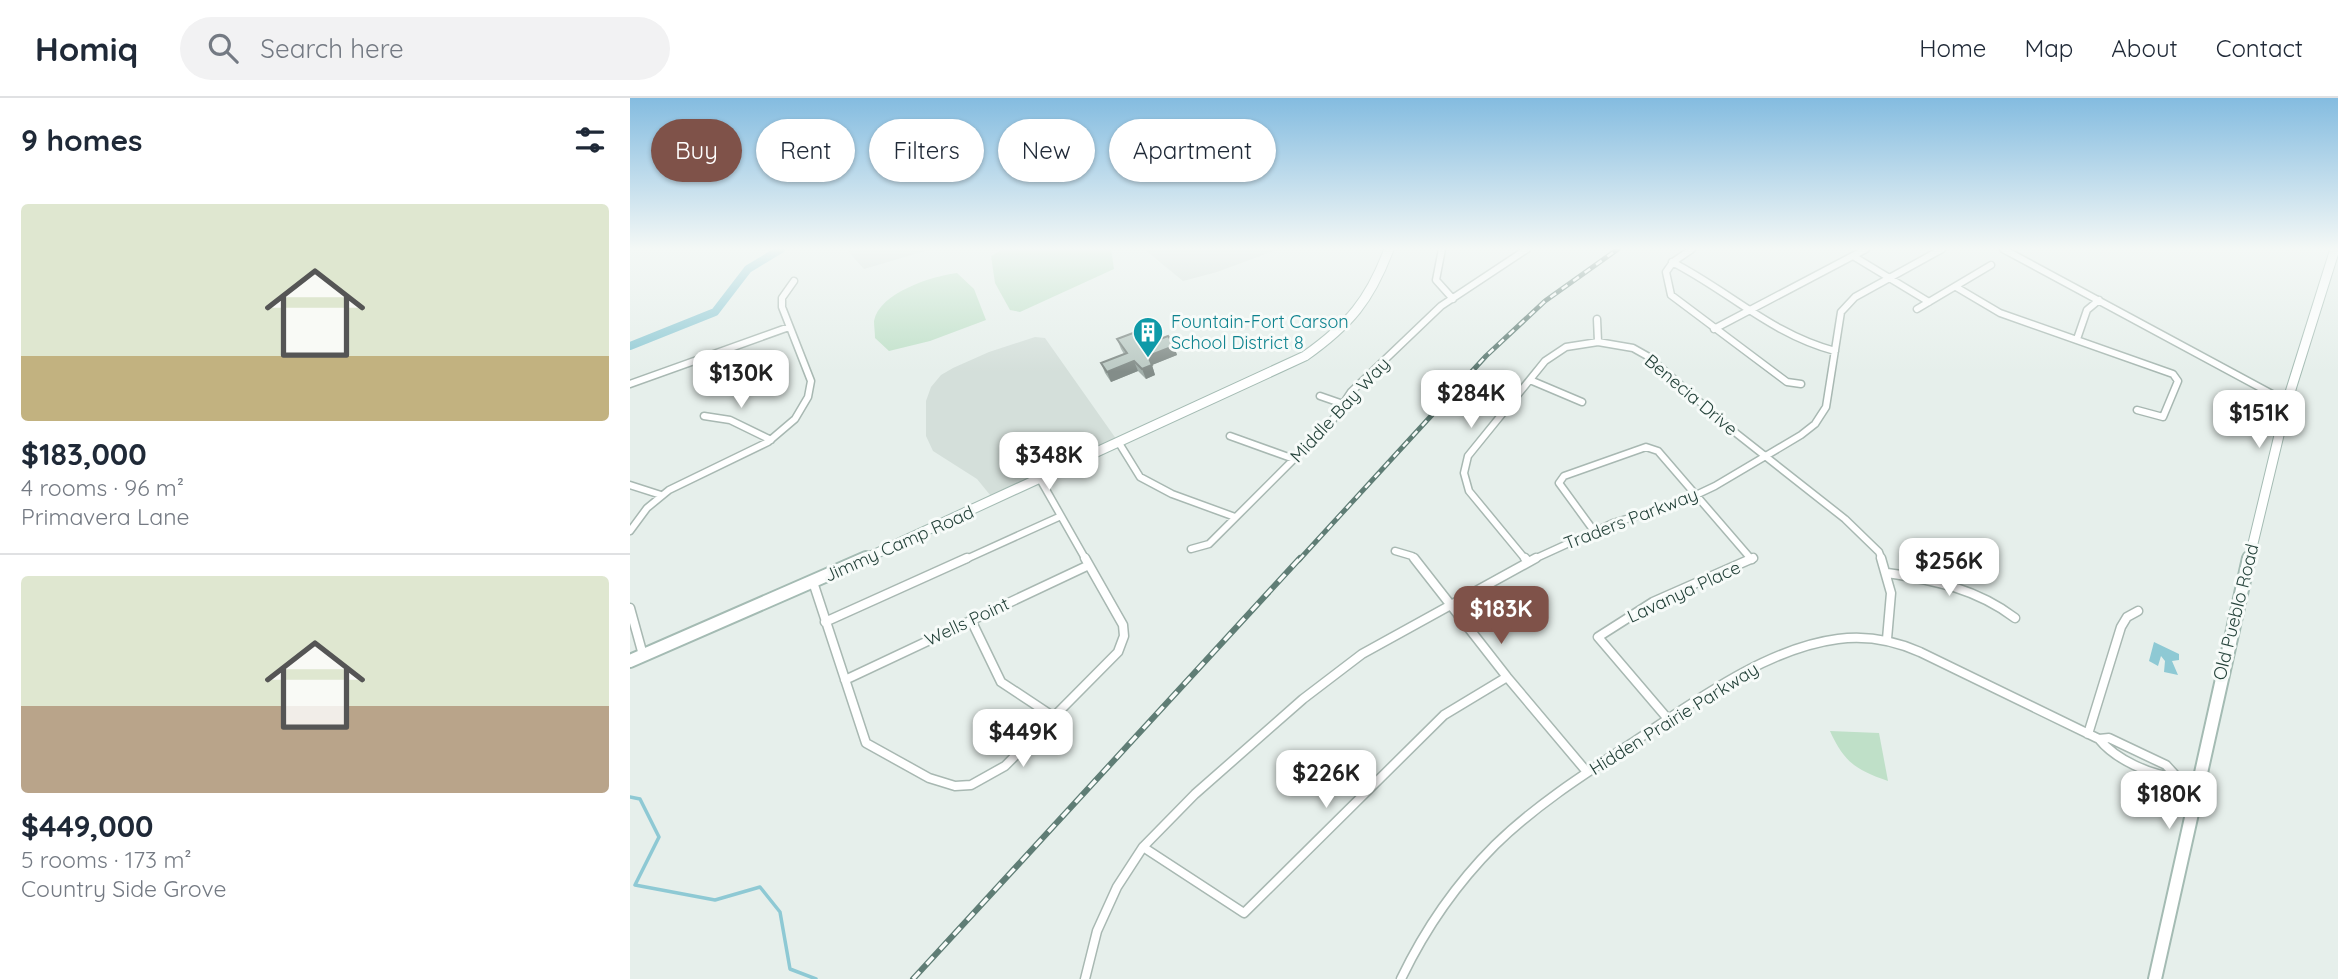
<!DOCTYPE html>
<meta charset="utf-8">
<style>
:root{--surface:#fff;--page:#f2f2f3;--text:#1f2937;--muted:#747a83;--line:#e0e1e3;--accent:#7f5249}
body{margin:0;font-family:Quicksand,sans-serif;background:var(--page);color:var(--text);height:100vh;display:flex;flex-direction:column;font-size:26px;white-space:nowrap}
*{box-sizing:border-box;margin:0}
p{font-size:23px;color:var(--muted)}
.icon{flex:none;width:38px;height:38px;fill:none;stroke:currentColor;stroke-width:2;stroke-linecap:round;stroke-linejoin:round}
.map{position:relative;flex:1;overflow:hidden}
.side{display:flex;flex-direction:column;background:var(--surface);width:630px}
.side>*{flex:none}
.top-card{position:absolute;left:21px;top:21px;width:665px;height:63px;display:flex;gap:14px}
.price{position:absolute;translate:-50% -60px;padding:0 16px;border-radius:14px;background:#fff;color:#222;font-size:23px;line-height:46px;filter:drop-shadow(0 2px 4px #0008)}
.price::after{content:'';position:absolute;left:50%;top:42px;width:21px;height:16px;margin-left:-10px;background:inherit;clip-path:polygon(0 0,100% 0,50% 100%)}
.price.current{background:var(--accent);color:#fff}
ul{padding:0;list-style:none}
li{display:grid;align-content:center;gap:14px;height:371px;padding:0 21px}
li+li{border-top:2px solid var(--line)}
li span{display:grid;place-items:center;height:217px;border-radius:7px;color:#555}
li>.icon{margin-inline-start:auto}
span .icon{width:126px;height:126px;fill:#fffc;stroke-width:1}
li b{font-size:30px}
h2{display:flex;justify-content:space-between;align-items:center;height:84px;padding:0 21px;font-size:30px}
.chip{padding:0 24px;border-radius:32px;background:var(--surface);box-shadow:0 2px 5px #0004;font-size:24px;line-height:63px}
.chip.current{background:var(--accent);color:#fff}
header{display:flex;align-items:center;gap:42px;box-sizing:border-box;height:98px;padding:0 35px;background:var(--surface);border-bottom:2px solid var(--line)}
header strong{font-size:33px}
nav{display:flex;gap:38px;margin-inline-start:auto;font-size:24px}
.search{width:490px;height:63px;background:var(--page);display:flex;align-items:center;gap:18px;box-sizing:border-box;padding:0 24px;border-radius:38px;color:var(--muted);font-size:26px}
main{display:flex;flex:1;min-height:0}
.map>svg:first-child{display:block}
.built{fill:#d4dfda}
.green{fill:#bfe0c8}
.water{fill:#8ec9d4}
.lines{fill:none;stroke-linecap:round;stroke-linejoin:round}
.stream{stroke:#8ec9d4;stroke-width:3.5}
.canal{stroke:#8ec9d4;stroke-width:8}
.street-far1-casing{stroke:#a8b8b2;stroke-width:9}
.street-casing{stroke:#a8b8b2;stroke-width:11}
.secondary-far1-casing{stroke:#a4bbb3;stroke-width:11}
.secondary-casing{stroke:#a4bbb3;stroke-width:16}
.street-far1{stroke:#fff;stroke-width:6}
.street{stroke:#fff;stroke-width:8}
.secondary-far1{stroke:#fff;stroke-width:9}
.secondary{stroke:#fff;stroke-width:12}
.rail-far1-casing{stroke:#5f7d75;stroke-width:5}
.rail-casing{stroke:#5f7d75;stroke-width:6}
.rail-far1{stroke:#f7fbf9;stroke-width:2.5;stroke-dasharray:7;stroke-linecap:butt}
.rail{stroke:#f7fbf9;stroke-width:3.5;stroke-dasharray:10;stroke-linecap:butt}
.wall{fill:#a1aea9}
.shaded-wall{fill:#838d89}
.building{fill:#bbcac4;stroke:#838d89;stroke-width:2}
.labels{text-anchor:middle;stroke-width:6;stroke-linejoin:round;paint-order:stroke}
.culture-label{font-size:18px;fill:#0d838f;stroke:#f7fbf9;text-anchor:start}
.street-label{font-size:18px;fill:#24423a;stroke:#f7fbf9}
</style>
<header>
<strong>Homiq</strong>
<div class="search"><svg class="icon" aria-label="search" viewBox="0 0 24 24"><circle cx="10" cy="10" r="6"/><path d="M15 15l6 6"/></svg>Search here</div>
<nav><a>Home</a><a>Map</a><a>About</a><a>Contact</a></nav>
</header>
<main>
<section class="side">
<h2>9 homes<svg class="icon" aria-label="filters" viewBox="0 0 24 24"><path d="M4 7h16M4 17h16"/><circle cx="9" cy="7" r="2"/><circle cx="15" cy="17" r="2"/></svg></h2>
<ul>
<li><span style="background:linear-gradient(#dfe7d0 70%,#c2b280 0)"><svg class="icon" aria-label="home" viewBox="0 0 24 24"><path d="M3 11l9-7 9 7M6 9v11h12V9"/></svg></span><div><b>$183,000</b><p>4 rooms · 96 m²</p><p>Primavera Lane</p></div></li>
<li><span style="background:linear-gradient(#dfe7d0 60%,#b9a48a 0)"><svg class="icon" aria-label="home" viewBox="0 0 24 24"><path d="M3 11l9-7 9 7M6 9v11h12V9"/></svg></span><div><b>$449,000</b><p>5 rooms · 173 m²</p><p>Country Side Grove</p></div></li>
</ul>
</section>
<div class="map">
<svg width="1708" height="881" viewBox="0 0 1708 881">
<rect width="100%" height="100%" fill="#e6efeb"/>
<path class="built" d="M216,151H302L234,171Z
M514,151H649L587,174L553,183Z
M405,239L415,240L489,345L365,403L347,381L303,353L296,338V303L301,289L311,277L323,270L359,254Z"/>
<path class="green" d="M373,151H481L484,171L390,214L380,212L365,185L361,158Z
M327,175L344,191L356,222L300,243L259,253L245,240C245,235 244,228 244,223C249,195 302,178 327,175Z
M1200,633L1249,635L1258,683C1226,672 1214,664 1200,633Z"/>
<path class="water" d="M1524,544L1549,556V562L1542,563L1548,577L1534,574L1535,563L1531,558L1528,568L1519,563Z"/>
<g class="lines">
<path class="stream" d="M0,699L10,701L29,739L5,787L85,802L130,789L150,814L160,871L186,881"/>
<path class="canal" d="M0,248L85,214L118,171L151,151"/>
<g class="street-far1-casing">
<path id="street-far1" d="M812,151L806,182L823,201
M1062,151L1043,164L1036,174L1041,197L1157,284L1171,286
M1373,151L1657,304
M1223,158L1299,204
M1042,164C1099,193 1141,236 1205,253
M1326,189L1370,215L1543,276L1548,283L1533,319L1507,312
M1287,211L1361,167
M967,221L968,244
M1084,231L1236,151
M1447,241L1457,212L1469,202
M900,282L952,304
M0,286L159,229
M690,298L713,306
M74,318L100,322L141,342
M600,338L664,361
M489,345L510,379L542,396L605,419
M410,381L456,462
M0,387L31,397
M0,433L17,410L39,392L138,344L165,321L178,299L181,283L152,209V200L164,183
M964,433L929,385L934,378L1016,349L1028,353L1122,462
M561,451L579,446L702,323L721,294L811,208L897,151
M765,453L782,458L785,462
M334,462L431,418
M896,462L839,393L834,375L838,358L915,263L936,249L968,244L1003,250L1019,259L1097,328L1215,421L1249,454L1252,462
M902,462L983,425L1047,406L1085,388L1171,337L1185,326L1196,309L1211,214L1225,199L1312,151"/>
</g>
<g class="street-casing">
<path id="street" d="M784,460L877,579L957,674
M895,460L898,464
M1251,460L1261,495L1257,541
M1257,475C1304,482 1347,491 1385,520
M183,484L236,645L299,680L325,688L341,687L375,668L488,554L494,538L493,527L455,460
M0,510L13,557
M341,522L371,584L424,619
M195,524L337,460
M215,582L459,467
M1038,621L968,539L1023,504L1123,460
M1458,636L1491,529L1497,519L1508,513
M1479,640L1536,667L1547,679C1521,678 1485,661 1469,641Z
M1547,679L1565,689
M513,749L614,815L814,617L877,579
M455,881L467,833L487,789L513,749L565,696L673,601L732,556L906,460
M771,881C795,831 826,786 865,747C907,706 956,675 1005,643C1064,604 1137,550 1208,541C1237,537 1263,542 1290,554L1469,641"/>
</g>
<g class="secondary-far1-casing">
<path id="secondary-far1" d="M232,462L675,258C719,227 740,202 759,151
M1619,462L1657,304L1705,151"/>
</g>
<g class="secondary-casing">
<path id="secondary" d="M0,563L236,460
M1525,881L1619,460"/>
</g>
<use href="#street-far1" class="street-far1"/>
<use href="#street" class="street"/>
<use href="#secondary-far1" class="secondary-far1"/>
<use href="#secondary" class="secondary"/>
<g class="rail-far1-casing">
<path id="rail-far1" d="M669,462L856,258L915,203L988,151"/>
</g>
<g class="rail-casing">
<path id="rail" d="M283,881L670,460"/>
</g>
<use href="#rail-far1" class="rail-far1"/>
<use href="#rail" class="rail"/>
</g>
<path class="wall" d="M487,241L512,248L543,245L547,257L522,267L525,277L516,281L508,273L481,284L475,275L471,265L494,256L491,251Z"/>
<path class="shaded-wall" d="M543,245L547,257L522,267L525,277L516,281L512,271L518,258Z
M504,263L508,273L481,284L477,274Z"/>
<path class="building" d="M503,235L512,248L538,238L543,245L544,248L518,258L522,267L512,271L504,263L477,274L471,265L497,255L487,241Z"/>
<linearGradient id="sky" x2="0" y2="1"><stop stop-color="#84bce0"/><stop offset="0.55" stop-color="#f4f8f6"/><stop offset="1" stop-color="#f4f8f6" stop-opacity="0"/></linearGradient>
<rect width="1708" height="274" fill="url(#sky)"/>
<defs>
<g id="building-pin" transform="scale(1.575)"><path d="M0 17L-7.5 6A9.5 9.5 0 1 1 7.5 6Z" fill="#0f9aa8" stroke="#f7fbf9"/><path d="M-4-6H4V6H1V3H-1V6H-4ZM-2.5-4.3h1.7v1.8h-1.7ZM.8-4.3h1.7v1.8H.8ZM-2.5-1h1.7V.8h-1.7ZM.8-1h1.7V.8H.8Z" fill="#fff"/></g>
</defs>
<g fill-rule="evenodd">
<use href="#building-pin" x="518" y="234"/>
</g>
<g class="labels">
<g class="culture-label">
<text x="541" y="230">Fountain-Fort Carson<tspan x="541" dy="21">School District 8</tspan></text>
</g>
<g class="street-label">
<text transform="translate(1061 297) rotate(40)" y="6">Benecia Drive</text>
<text transform="translate(710 312) rotate(-47)" y="6">Middle Bay Way</text>
<text transform="translate(1001 421) rotate(-21)" y="6">Traders Parkway</text>
<text transform="translate(269 446) rotate(-24)" y="6">Jimmy Camp Road</text>
<text transform="translate(1054 494) rotate(-25)" y="6">Lavanya Place</text>
<text transform="translate(1606 514) rotate(-76)" y="6">Old Pueblo Road</text>
<text transform="translate(337 524) rotate(-25)" y="6">Wells Point</text>
<text transform="translate(1044 621) rotate(-32)" y="6">Hidden Prairie Parkway</text>
</g>
</g>
</svg>
<b class="price" style="left:111px;top:312px">$130K</b>
<b class="price" style="left:841px;top:332px">$284K</b>
<b class="price" style="left:1629px;top:352px">$151K</b>
<b class="price" style="left:419px;top:394px">$348K</b>
<b class="price" style="left:1319px;top:500px">$256K</b>
<b class="price current" style="left:871px;top:548px">$183K</b>
<b class="price" style="left:393px;top:671px">$449K</b>
<b class="price" style="left:696px;top:712px">$226K</b>
<b class="price" style="left:1539px;top:733px">$180K</b>
<div class="top-card">
<a class="chip current">Buy</a>
<a class="chip">Rent</a>
<a class="chip">Filters</a>
<a class="chip">New</a>
<a class="chip">Apartment</a>
</div>
</div>
</main>
